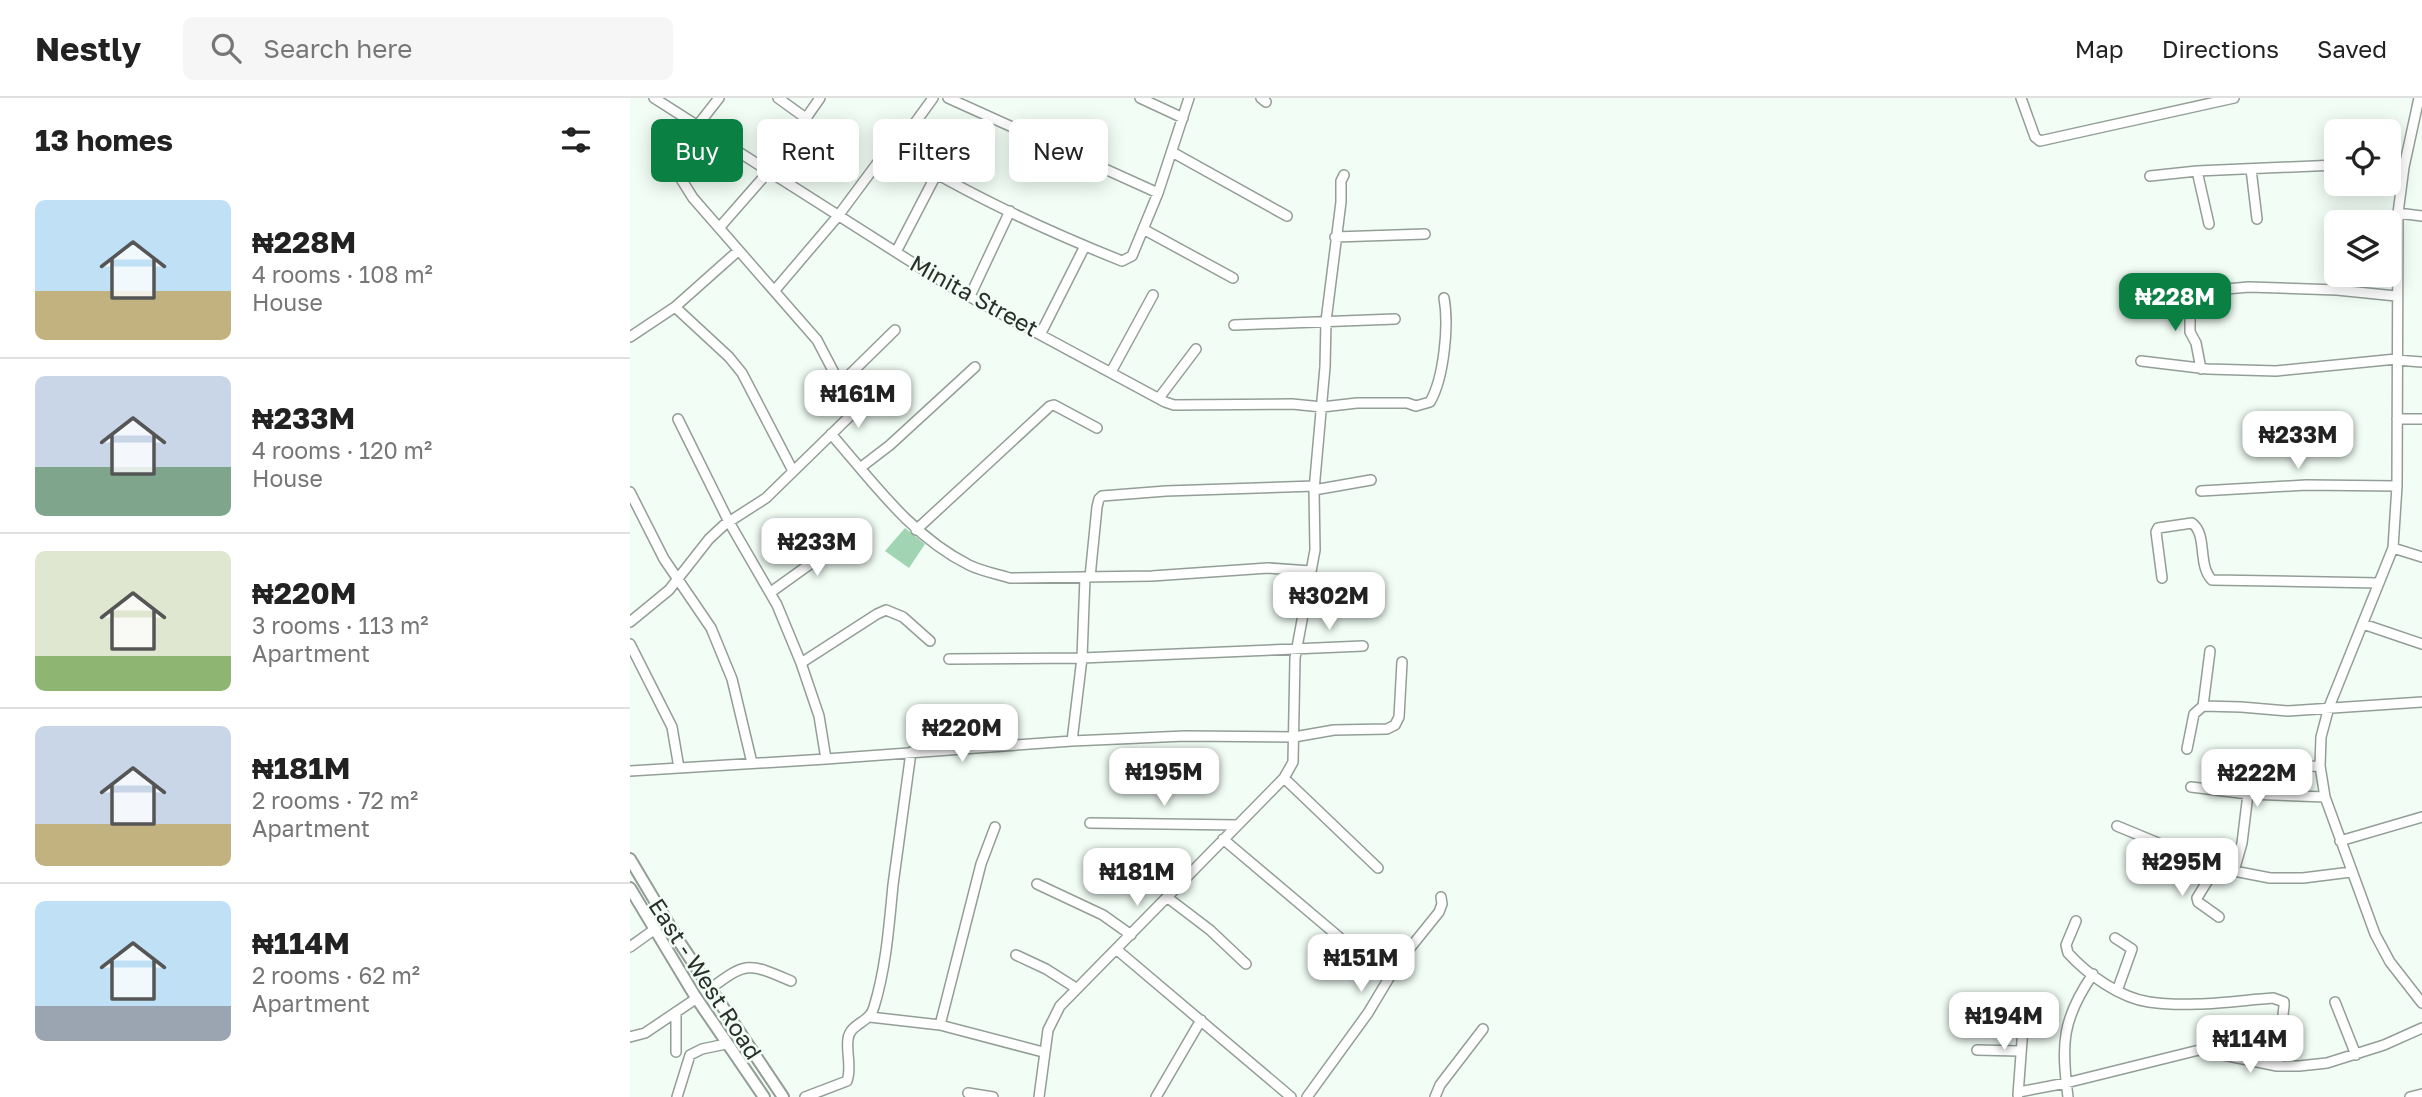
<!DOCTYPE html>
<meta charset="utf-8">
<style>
:root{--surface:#fff;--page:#f6f6f6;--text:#222;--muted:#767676;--line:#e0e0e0;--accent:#0b8043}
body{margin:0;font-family:"Golos Text",sans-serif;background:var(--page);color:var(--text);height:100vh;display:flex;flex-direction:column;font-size:26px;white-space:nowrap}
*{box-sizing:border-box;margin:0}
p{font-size:23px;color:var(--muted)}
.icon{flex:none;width:38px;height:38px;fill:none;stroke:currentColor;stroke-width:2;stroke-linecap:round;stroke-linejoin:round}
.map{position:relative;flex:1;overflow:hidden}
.sheet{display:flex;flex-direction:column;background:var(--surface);width:630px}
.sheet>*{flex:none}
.banner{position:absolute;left:21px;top:21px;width:665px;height:63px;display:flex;gap:14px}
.tools{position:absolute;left:1694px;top:21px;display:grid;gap:14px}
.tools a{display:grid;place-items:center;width:77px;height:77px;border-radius:10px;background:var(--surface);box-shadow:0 4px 18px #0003;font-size:35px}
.price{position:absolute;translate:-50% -60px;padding:0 16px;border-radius:14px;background:#fff;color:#222;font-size:23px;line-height:46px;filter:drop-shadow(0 2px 4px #0008)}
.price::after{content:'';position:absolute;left:50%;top:42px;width:21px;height:16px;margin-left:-10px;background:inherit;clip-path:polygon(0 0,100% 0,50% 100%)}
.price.active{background:var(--accent);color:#fff}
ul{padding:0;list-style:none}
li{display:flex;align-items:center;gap:21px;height:175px;padding:0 35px}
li+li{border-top:2px solid var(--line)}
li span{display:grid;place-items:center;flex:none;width:196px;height:140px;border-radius:10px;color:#555}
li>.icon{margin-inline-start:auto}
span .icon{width:84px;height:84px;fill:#fffc;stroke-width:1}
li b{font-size:30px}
h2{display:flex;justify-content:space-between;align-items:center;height:84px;padding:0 35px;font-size:30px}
.chip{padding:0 24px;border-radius:10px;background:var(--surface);box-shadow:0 4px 18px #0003;font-size:24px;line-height:63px}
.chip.active{background:var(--accent);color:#fff}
header{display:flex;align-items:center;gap:42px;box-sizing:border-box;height:98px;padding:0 35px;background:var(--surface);border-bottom:2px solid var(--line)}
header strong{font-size:33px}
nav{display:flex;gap:38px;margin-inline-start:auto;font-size:24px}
.search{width:490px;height:63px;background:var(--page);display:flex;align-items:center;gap:18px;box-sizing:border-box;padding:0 24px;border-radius:10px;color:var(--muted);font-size:26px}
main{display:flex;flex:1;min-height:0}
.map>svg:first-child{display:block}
.green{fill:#a1d4b3}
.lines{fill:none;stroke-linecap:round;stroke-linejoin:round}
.minor-casing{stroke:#939e97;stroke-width:12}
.major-casing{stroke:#939e97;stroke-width:14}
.minor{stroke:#fff;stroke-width:9}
.major{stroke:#fff;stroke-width:10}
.labels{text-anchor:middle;stroke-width:5;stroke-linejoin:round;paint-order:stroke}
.street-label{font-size:23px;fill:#2b2f2c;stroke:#f1fdf5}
</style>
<header>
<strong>Nestly</strong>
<div class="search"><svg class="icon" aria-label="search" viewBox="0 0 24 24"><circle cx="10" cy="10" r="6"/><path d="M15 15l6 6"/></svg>Search here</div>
<nav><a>Map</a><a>Directions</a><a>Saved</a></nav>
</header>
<main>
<section class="sheet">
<h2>13 homes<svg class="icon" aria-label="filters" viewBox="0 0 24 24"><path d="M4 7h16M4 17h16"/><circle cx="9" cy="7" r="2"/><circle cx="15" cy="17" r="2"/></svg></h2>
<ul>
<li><span style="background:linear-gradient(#bfe0f5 65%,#c2b280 0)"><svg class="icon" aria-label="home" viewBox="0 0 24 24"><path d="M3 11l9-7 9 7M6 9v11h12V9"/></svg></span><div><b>₦228M</b><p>4 rooms · 108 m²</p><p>House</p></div></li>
<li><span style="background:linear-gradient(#c9d6e8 65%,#7fa58c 0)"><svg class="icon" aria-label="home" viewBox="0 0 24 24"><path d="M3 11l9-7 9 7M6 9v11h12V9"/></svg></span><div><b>₦233M</b><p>4 rooms · 120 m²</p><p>House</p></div></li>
<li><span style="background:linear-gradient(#dfe7d0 75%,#8fb573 0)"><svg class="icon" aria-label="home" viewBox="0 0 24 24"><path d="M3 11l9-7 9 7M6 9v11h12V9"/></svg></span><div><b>₦220M</b><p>3 rooms · 113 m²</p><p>Apartment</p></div></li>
<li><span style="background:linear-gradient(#c9d6e8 70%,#c2b280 0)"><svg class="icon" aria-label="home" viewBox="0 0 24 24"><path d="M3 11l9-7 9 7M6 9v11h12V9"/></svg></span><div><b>₦181M</b><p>2 rooms · 72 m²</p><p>Apartment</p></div></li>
<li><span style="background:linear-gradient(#bfe0f5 75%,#9aa5b1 0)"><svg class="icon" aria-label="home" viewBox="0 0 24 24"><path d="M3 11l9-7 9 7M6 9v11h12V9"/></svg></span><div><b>₦114M</b><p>2 rooms · 62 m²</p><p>Apartment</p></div></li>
</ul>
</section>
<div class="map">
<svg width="1792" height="999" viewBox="0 0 1792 999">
<rect width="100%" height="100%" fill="#f1fdf5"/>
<path class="green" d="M275,430L295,446L279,470L255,453Z"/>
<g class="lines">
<g class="minor-casing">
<path id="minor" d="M24,0L316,186L535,304L544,307L662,306L692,309L727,305H777L786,308L800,304C814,280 819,227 814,200
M148,0L177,21
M318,0L528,95
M510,0L553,20
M631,0L636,4
M1391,0L1405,39L1410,43L1604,0
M1789,0L1774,69L1768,115L1767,388L1763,450L1699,609L1691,639L1690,668L1695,699L1745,836L1760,864L1792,905
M260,48C332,94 412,131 492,163L502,158L528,95L559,0
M542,54L657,118
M1759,68L1774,69
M1621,71L1627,121
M1567,73L1579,126
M1520,78L1567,73L1706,67
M1768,115L1792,118
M89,130L139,73L190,0
M513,131L603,180
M705,139L795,136
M266,154L306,77
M145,192L208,118L260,48L282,29L303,0
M1560,194V234L1566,245L1571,271
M340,198L380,113
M1516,198L1619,189L1707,192L1766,198
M45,209L99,259L112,275L163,373
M604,227L765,221
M411,235L455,148
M0,239L45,209L108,153
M1766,262L1792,264
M1511,263L1578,271L1646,273L1766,261
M481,274L523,197
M210,286L265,232
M529,300L566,251
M48,321L99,424L147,507L171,565L189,618L196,661
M1767,321H1792
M201,336C243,384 281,438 339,467C351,473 367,476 380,480L522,478L638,470L681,473
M230,370L260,347L345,269
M684,392L741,382
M1571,393L1676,387L1767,388
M0,394L34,461L81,530L102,581L122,665
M286,432L420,308L424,307L467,330
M1763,450L1792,459
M460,479L467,409L469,401L472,398L536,393L685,388
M1532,480L1526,434L1528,430L1562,425C1578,437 1567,467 1582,482L1749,485
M141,494L215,441
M0,524L39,492L79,441L94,427L136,400L221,317L210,286L187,242L63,100L41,65L42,60L89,0
M1733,526L1792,546
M0,546L42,629L49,670
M319,561L452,560L733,548
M171,565L247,516L256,512L273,519L300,543
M1573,608L1580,553
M442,643L452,560L455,479
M1557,651L1564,616L1573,608L1611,609L1658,613L1792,604
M1647,669L1690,668
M0,673L196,661L442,643L555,638L664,639L704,632L757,631L765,627L769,619L772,564
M654,680L748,770
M1561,689L1618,696L1695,699
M460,725L608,727
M1487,728L1586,769L1604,773L1640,780H1673L1721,774
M593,741L709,839
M1710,743L1792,719
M1586,769L1567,800L1568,804L1589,819
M1604,773L1612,745L1618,696
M407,786L473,817L501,837
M538,800L580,832L616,866
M1446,823L1436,847L1438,855C1457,876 1490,900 1519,904C1559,910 1603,903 1643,900L1654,904V908L1647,968
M1485,840L1502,851L1487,893
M0,849L25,831
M486,851L661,999
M386,857L416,871L446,890
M80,891C117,863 119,865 161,883
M1705,904L1726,957
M46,914V954
M240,919L310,927L413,954
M310,927L351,766L365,729
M0,939L15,935L67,900
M1347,952L1389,953
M1389,994L1436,985L1569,952L1647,968H1669L1697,965L1754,947L1792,930
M338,995L363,999
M1388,997L1394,916
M47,999L60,957L72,951L96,946
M175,999L217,983C222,969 216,955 218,941C220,925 240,925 244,909C256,870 259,828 263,787C269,743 275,698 281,654
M409,999L418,932L430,908L654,680L663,664L665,560L685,452L684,392L695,269L696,223L711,104V83L714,77
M526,999L571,922
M677,999L738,915L768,865L809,814L812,806L811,799
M805,999L810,987L853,931
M1438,999C1431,946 1432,921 1463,876
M1780,999L1792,996"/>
</g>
<g class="major-casing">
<path id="major" d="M0,761L50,845L153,999
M0,790L65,898L134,999"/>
</g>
<use href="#minor" class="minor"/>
<use href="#major" class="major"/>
</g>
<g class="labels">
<g class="street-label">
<text transform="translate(344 198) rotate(29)" y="8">Minita Street</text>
<text transform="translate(75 881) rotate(57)" y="8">East - West Road</text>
</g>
</g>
</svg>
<div class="tools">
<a><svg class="icon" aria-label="locate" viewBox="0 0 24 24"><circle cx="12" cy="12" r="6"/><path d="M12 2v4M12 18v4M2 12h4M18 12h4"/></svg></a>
<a><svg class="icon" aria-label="layers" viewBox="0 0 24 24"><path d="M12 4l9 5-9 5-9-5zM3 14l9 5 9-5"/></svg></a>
</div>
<b class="price active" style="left:1545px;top:235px">₦228M</b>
<b class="price" style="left:228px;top:332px">₦161M</b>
<b class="price" style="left:1668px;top:373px">₦233M</b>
<b class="price" style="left:187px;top:480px">₦233M</b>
<b class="price" style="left:699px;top:534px">₦302M</b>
<b class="price" style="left:332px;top:666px">₦220M</b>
<b class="price" style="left:534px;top:710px">₦195M</b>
<b class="price" style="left:1627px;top:711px">₦222M</b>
<b class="price" style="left:1552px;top:800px">₦295M</b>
<b class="price" style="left:507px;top:810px">₦181M</b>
<b class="price" style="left:731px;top:896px">₦151M</b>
<b class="price" style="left:1374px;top:954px">₦194M</b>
<b class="price" style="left:1620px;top:977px">₦114M</b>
<div class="banner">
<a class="chip active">Buy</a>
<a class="chip">Rent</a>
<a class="chip">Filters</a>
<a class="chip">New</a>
</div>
</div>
</main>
